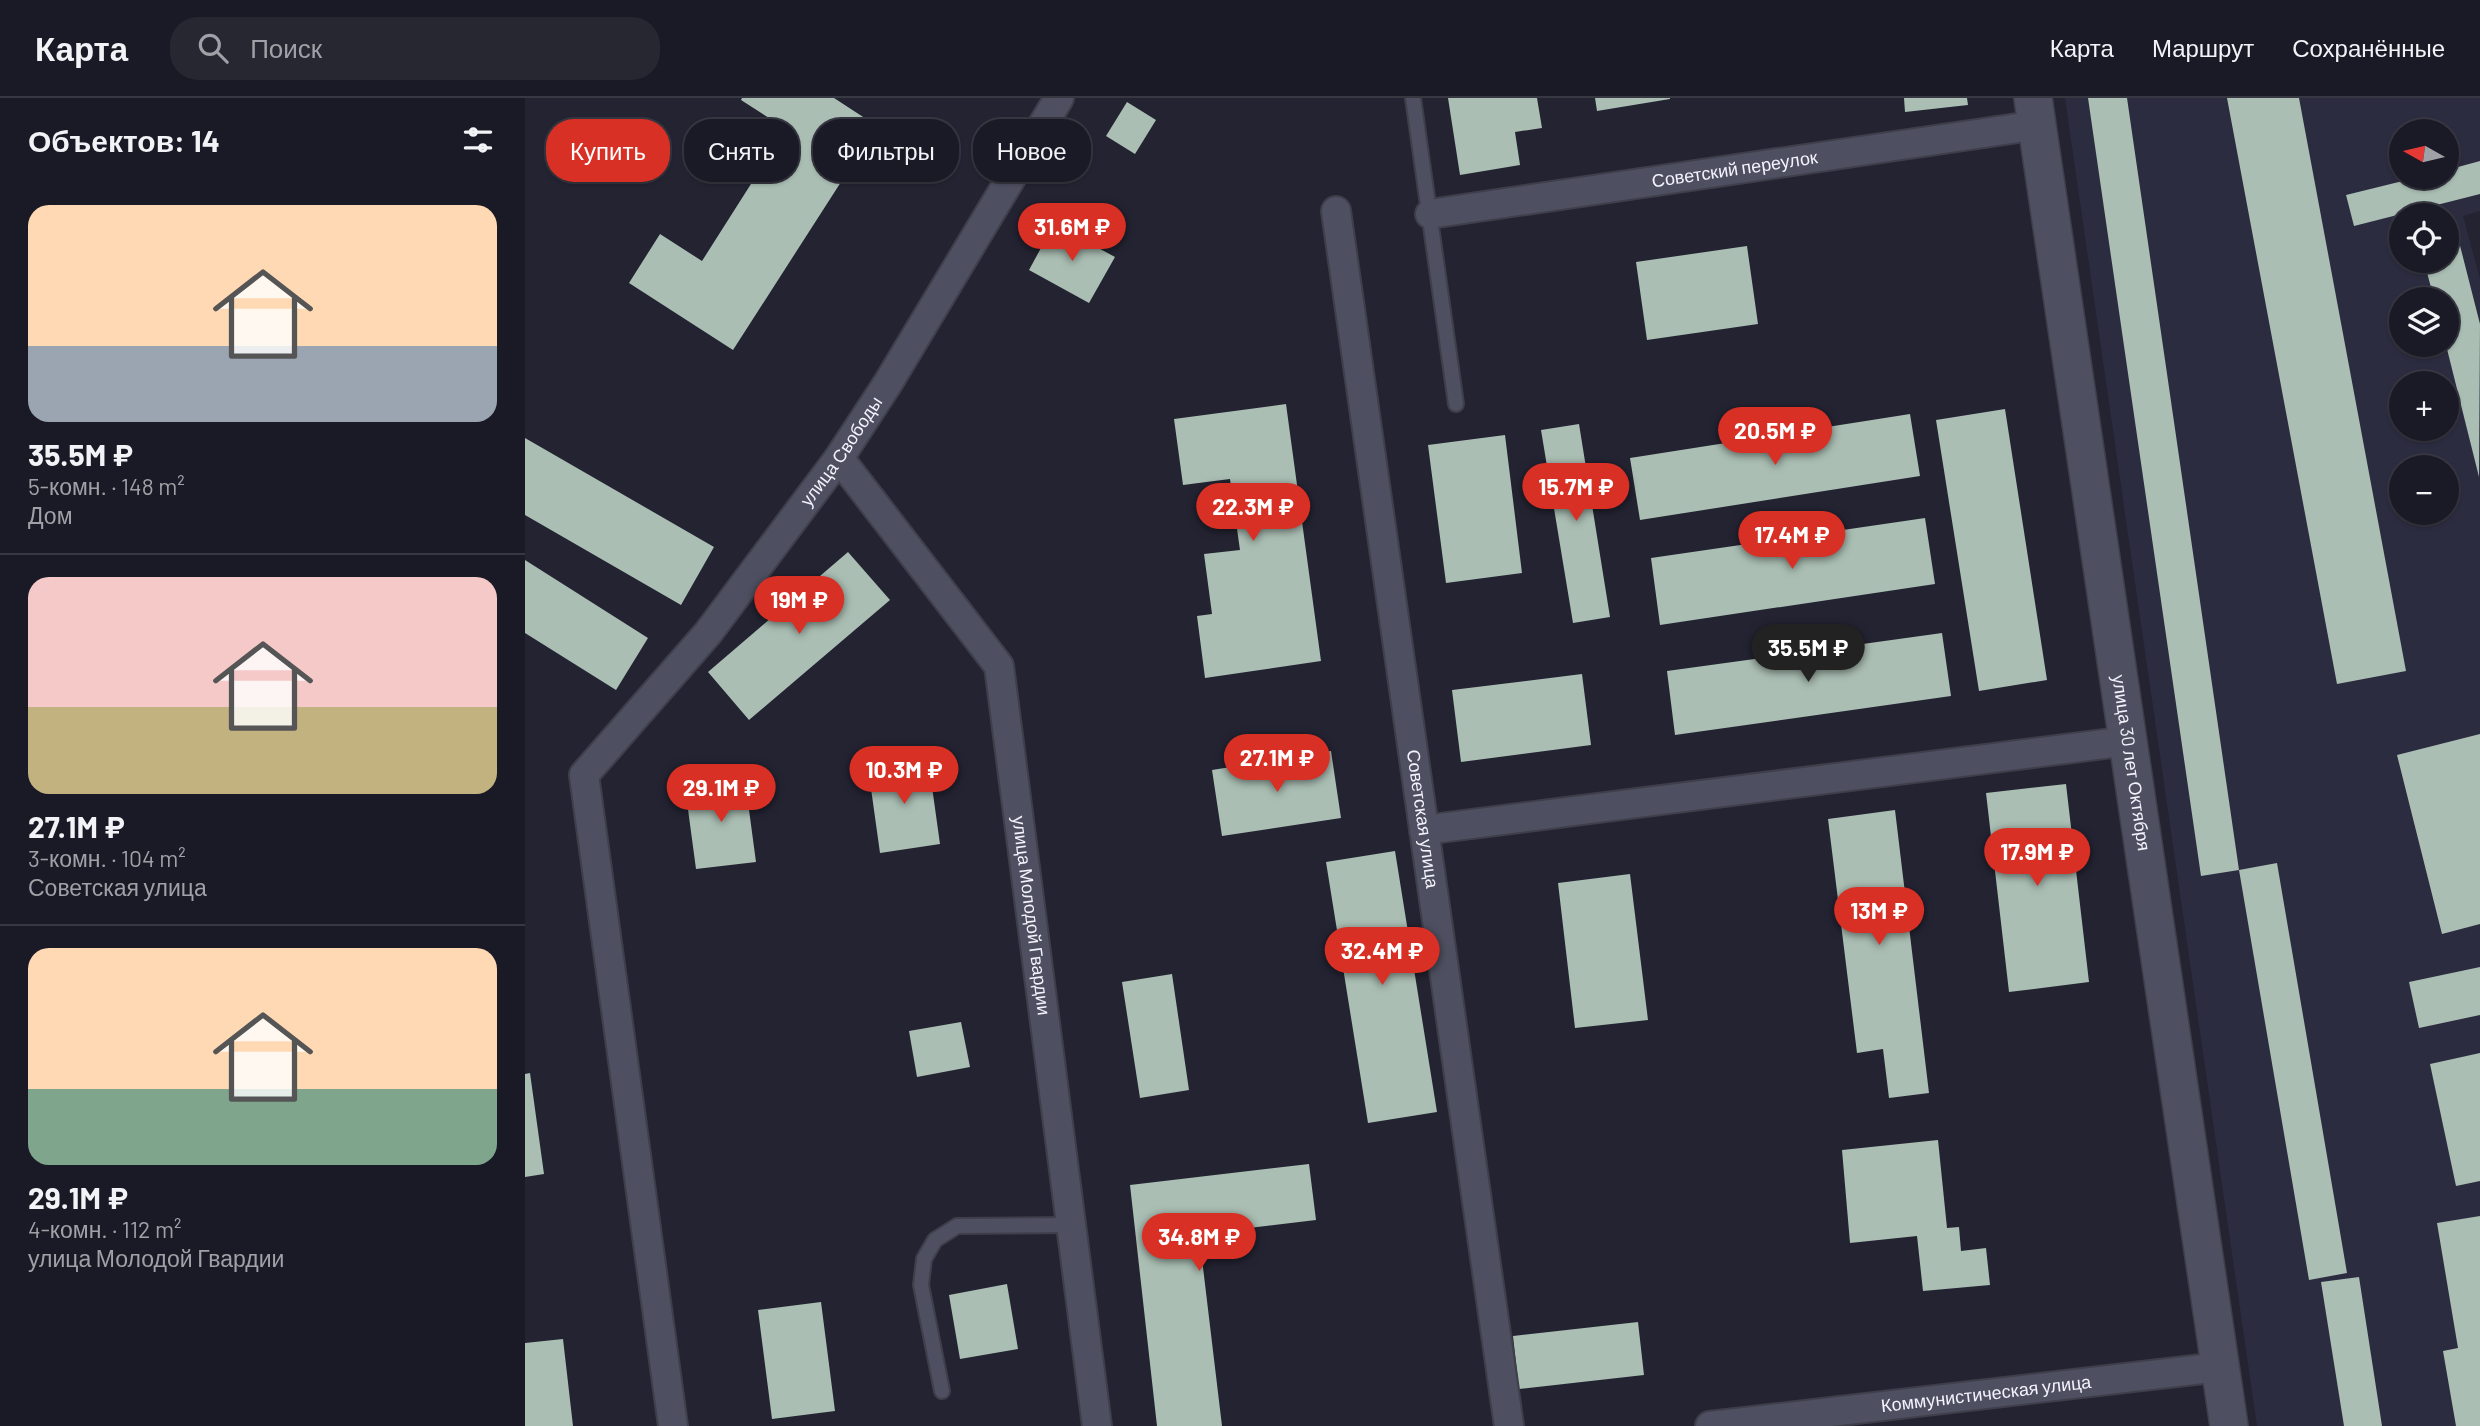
<!DOCTYPE html>
<html lang="ru">
<meta charset="utf-8">
<style>
:root{--surface:#1a1a26;--page:#272732;--text:#f1f3f6;--muted:#9fa1a7;--line:#383843;--accent:#d93025}
body{margin:0;font-family:Barlow,sans-serif;background:var(--page);color:var(--text);height:100vh;display:flex;flex-direction:column;font-size:26px;white-space:nowrap}
*{box-sizing:border-box;margin:0}
p{font-size:23px;color:var(--muted)}
.icon{flex:none;width:38px;height:38px;fill:none;stroke:currentColor;stroke-width:2;stroke-linecap:round;stroke-linejoin:round}
.map{position:relative;flex:1;overflow:hidden}
.panel{display:flex;flex-direction:column;background:var(--surface);width:525px}
.panel>*{flex:none}
.top-card{position:absolute;left:21px;top:21px;width:665px;height:63px;display:flex;gap:14px}
.needle{width:46px;rotate:278deg}
.tools{position:absolute;left:1864px;top:21px;display:grid;gap:14px}
.tools a{display:grid;place-items:center;width:70px;height:70px;border-radius:50%;background:var(--surface);box-shadow:0 2px 5px #0004,0 0 0 2px var(--line);font-size:35px}
.price{position:absolute;translate:-50% -60px;padding:0 16px;border-radius:24px;background:var(--accent);color:#fff;font-size:23px;line-height:46px;filter:drop-shadow(0 2px 4px #0008)}
.price::after{content:'';position:absolute;left:50%;top:42px;width:21px;height:16px;margin-left:-10px;background:inherit;clip-path:polygon(0 0,100% 0,50% 100%)}
.price.on{background:#222;color:#fff}
ul{padding:0;list-style:none}
li{display:grid;align-content:center;gap:14px;height:371px;padding:0 28px}
li+li{border-top:2px solid var(--line)}
li span{display:grid;place-items:center;height:217px;border-radius:21px;color:#555}
li>.icon{margin-inline-start:auto}
span .icon{width:126px;height:126px;fill:#fffc;stroke-width:1}
li b{font-size:30px}
h2{display:flex;justify-content:space-between;align-items:center;height:84px;padding:0 28px;font-size:30px}
.chip{padding:0 24px;border-radius:28px;background:var(--surface);box-shadow:0 2px 5px #0004,0 0 0 2px var(--line);font-size:24px;line-height:63px}
.chip.on{background:var(--accent);color:#fff}
header{display:flex;align-items:center;gap:42px;box-sizing:border-box;height:98px;padding:0 35px;background:var(--surface);border-bottom:2px solid var(--line)}
header strong{font-size:33px}
nav{display:flex;gap:38px;margin-inline-start:auto;font-size:24px}
.search{width:490px;height:63px;background:var(--page);display:flex;align-items:center;gap:18px;box-sizing:border-box;padding:0 24px;border-radius:28px;color:var(--muted);font-size:26px}
main{display:flex;flex:1;min-height:0}
.map>svg:first-child{display:block}
.built{fill:#2c2c40;fill-rule:evenodd}
.building{fill:#aabeb3}
.lines{fill:none;stroke-linecap:round;stroke-linejoin:round}
.service-casing{stroke:#3f3f4b;stroke-width:18}
.minor-casing{stroke:#3f3f4b;stroke-width:32}
.tertiary-casing{stroke:#3f3f4b;stroke-width:40}
.service{stroke:#4e4f60;stroke-width:14}
.minor{stroke:#4e4f60;stroke-width:28}
.tertiary{stroke:#4e4f60;stroke-width:37}
.labels{text-anchor:middle;stroke-width:7;stroke-linejoin:round;paint-order:stroke}
.street-label{font-size:18px;fill:#f2f3fd;stroke:#1a1928}
</style>
<header>
<strong>Карта</strong>
<div class="search"><svg class="icon" aria-label="search" viewBox="0 0 24 24"><circle cx="10" cy="10" r="6"/><path d="M15 15l6 6"/></svg>Поиск</div>
<nav><a>Карта</a><a>Маршрут</a><a>Сохранённые</a></nav>
</header>
<main>
<section class="panel">
<h2>Объектов: 14<svg class="icon" aria-label="filters" viewBox="0 0 24 24"><path d="M4 7h16M4 17h16"/><circle cx="9" cy="7" r="2"/><circle cx="15" cy="17" r="2"/></svg></h2>
<ul>
<li><span style="background:linear-gradient(#ffd9b3 65%,#9aa5b1 0)"><svg class="icon" aria-label="home" viewBox="0 0 24 24"><path d="M3 11l9-7 9 7M6 9v11h12V9"/></svg></span><div><b>35.5M ₽</b><p>5-комн. · 148 m²</p><p>Дом</p></div></li>
<li><span style="background:linear-gradient(#f6c9c9 60%,#c2b280 0)"><svg class="icon" aria-label="home" viewBox="0 0 24 24"><path d="M3 11l9-7 9 7M6 9v11h12V9"/></svg></span><div><b>27.1M ₽</b><p>3-комн. · 104 m²</p><p>Советская улица</p></div></li>
<li><span style="background:linear-gradient(#ffd9b3 65%,#7fa58c 0)"><svg class="icon" aria-label="home" viewBox="0 0 24 24"><path d="M3 11l9-7 9 7M6 9v11h12V9"/></svg></span><div><b>29.1M ₽</b><p>4-комн. · 112 m²</p><p>улица Молодой Гвардии</p></div></li>
</ul>
</section>
<div class="map">
<svg width="1955" height="1328" viewBox="0 0 1955 1328">
<rect width="100%" height="100%" fill="#232332"/>
<path class="built" d="M1540,0H1955V113L1938,118L1955,181V1328H1732ZM1876,33H1922V79H1876ZM1876,117H1922V163H1876ZM1876,201H1922V247H1876ZM1876,285H1922V331H1876ZM1876,369H1922V415H1876Z"/>
<path class="building" d="M217,0H309L352,28L208,252L104,185L135,136L177,163L261,31L216,2Z
M923,0H1012L1017,30L990,34L995,67L935,77Z
M1070,0H1145V1L1072,13Z
M1379,0H1442L1443,7L1380,14Z
M1563,0H1602L1714,772L1676,778Z
M1702,0H1774L1881,573L1812,586Z
M602,4L631,22L610,56L581,38Z
M1955,63V96L1829,128L1821,97L1894,79H1922V72Z
M1929,124L1955,226L1954,379L1921,247L1922,201H1909L1899,163H1922V126Z
M529,126L590,159L564,205L504,172Z
M1222,148L1233,226L1122,242L1111,164Z
M761,306L796,563L680,580L672,518L687,516L679,456L715,452L705,381L658,387L649,321Z
M1480,311L1522,582L1454,593L1411,322Z
M1385,316L1395,378L1115,422L1105,360Z
M1054,326L1085,519L1048,525L1016,332Z
M980,337L997,475L921,485L903,347Z
M0,340L189,449L156,507L0,417Z
M1400,420L1410,486L1135,527L1126,460Z
M323,454L365,502L224,622L183,574Z
M0,462L123,540L91,592L0,535Z
M1417,535L1426,598L1150,637L1142,573Z
M1057,576L1066,647L936,664L927,592Z
M1955,636V826L1917,836L1872,657Z
M806,653L816,720L697,738L687,672Z
M403,660L415,746L355,755L343,669Z
M220,682L231,764L171,771L160,689Z
M1541,686L1564,884L1484,894L1461,695Z
M1370,712L1404,995L1364,1000L1358,951L1332,955L1303,721Z
M870,753L912,1014L843,1025L801,764Z
M1752,765L1822,1175L1784,1182L1714,772Z
M1105,776L1123,922L1050,930L1033,785Z
M1955,869V917L1894,930L1884,884Z
M647,876L664,992L615,1000L597,884Z
M436,924L445,969L392,979L384,933Z
M1955,955V1083L1931,1088L1905,966Z
M5,975L19,1076L0,1079V976Z
M1413,1042L1422,1130L1434,1129L1436,1153L1461,1150L1465,1187L1398,1193L1392,1138L1325,1145L1317,1052Z
M784,1066L791,1122L674,1136L697,1328H632L605,1087Z
M1955,1118V1328H1931L1918,1253L1933,1250L1912,1125Z
M1834,1179L1857,1328H1819L1796,1184Z
M482,1186L493,1251L435,1261L424,1197Z
M296,1204L310,1313L247,1321L233,1212Z
M1113,1224L1119,1277L994,1291L988,1238Z
M38,1241L48,1328H0V1245Z"/>
<g class="lines">
<g class="service-casing">
<path id="service" d="M888,0L931,306
M417,1293L396,1187L399,1161L410,1142L432,1128L546,1127"/>
</g>
<g class="minor-casing">
<g id="minor">
<path id="s1" d="M811,113L984,1328"/>
<path id="s2" d="M905,116L1513,27"/>
<path id="s3" d="M314,360L474,568L572,1328"/>
<path d="M899,732L1603,643"/>
<path id="s4" d="M148,1328L59,677L183,535L314,360L363,285L534,0"/>
<path id="s5" d="M1185,1328L1695,1269"/>
</g>
</g>
<g class="tertiary-casing">
<g id="tertiary">
<path id="s6" d="M1508,0L1704,1328"/>
</g>
</g>
<use href="#service" class="service"/>
<use href="#minor" class="minor"/>
<use href="#tertiary" class="tertiary"/>
</g>
<g class="labels">
<g class="street-label">
<text dy="6" stroke="none"><textPath href="#s2" startOffset="308">Советский переулок</textPath></text>
<text dy="6" stroke="none"><textPath href="#s4" startOffset="1071">улица Свободы</textPath></text>
<text dy="6" stroke="none"><textPath href="#s6" startOffset="672">улица 30 лет Октября</textPath></text>
<text dy="6" stroke="none"><textPath href="#s1" startOffset="614">Советская улица</textPath></text>
<text dy="6" stroke="none"><textPath href="#s3" startOffset="514">улица Молодой Гвардии</textPath></text>
<text dy="6" stroke="none"><textPath href="#s5" startOffset="278">Коммунистическая улица</textPath></text>
</g>
</g>
</svg>
<div class="tools">
<a><svg class="needle" viewBox="-14 -14 28 28"><path d="M0-13l5 13h-10z" fill="#e53935"/><path d="M0 13l5-13h-10z" fill="#9fa1a7"/></svg></a>
<a><svg class="icon" aria-label="locate" viewBox="0 0 24 24"><circle cx="12" cy="12" r="6"/><path d="M12 2v4M12 18v4M2 12h4M18 12h4"/></svg></a>
<a><svg class="icon" aria-label="layers" viewBox="0 0 24 24"><path d="M12 4l9 5-9 5-9-5zM3 14l9 5 9-5"/></svg></a>
<a>+</a>
<a>−</a>
</div>
<b class="price" style="left:547px;top:165px">31.6M ₽</b>
<b class="price" style="left:1250px;top:369px">20.5M ₽</b>
<b class="price" style="left:1051px;top:425px">15.7M ₽</b>
<b class="price" style="left:728px;top:445px">22.3M ₽</b>
<b class="price" style="left:1267px;top:473px">17.4M ₽</b>
<b class="price" style="left:274px;top:538px">19M ₽</b>
<b class="price on" style="left:1283px;top:586px">35.5M ₽</b>
<b class="price" style="left:752px;top:696px">27.1M ₽</b>
<b class="price" style="left:379px;top:708px">10.3M ₽</b>
<b class="price" style="left:196px;top:726px">29.1M ₽</b>
<b class="price" style="left:1512px;top:790px">17.9M ₽</b>
<b class="price" style="left:1354px;top:849px">13M ₽</b>
<b class="price" style="left:857px;top:889px">32.4M ₽</b>
<b class="price" style="left:674px;top:1175px">34.8M ₽</b>
<div class="top-card">
<a class="chip on">Купить</a>
<a class="chip">Снять</a>
<a class="chip">Фильтры</a>
<a class="chip">Новое</a>
</div>
</div>
</main>
